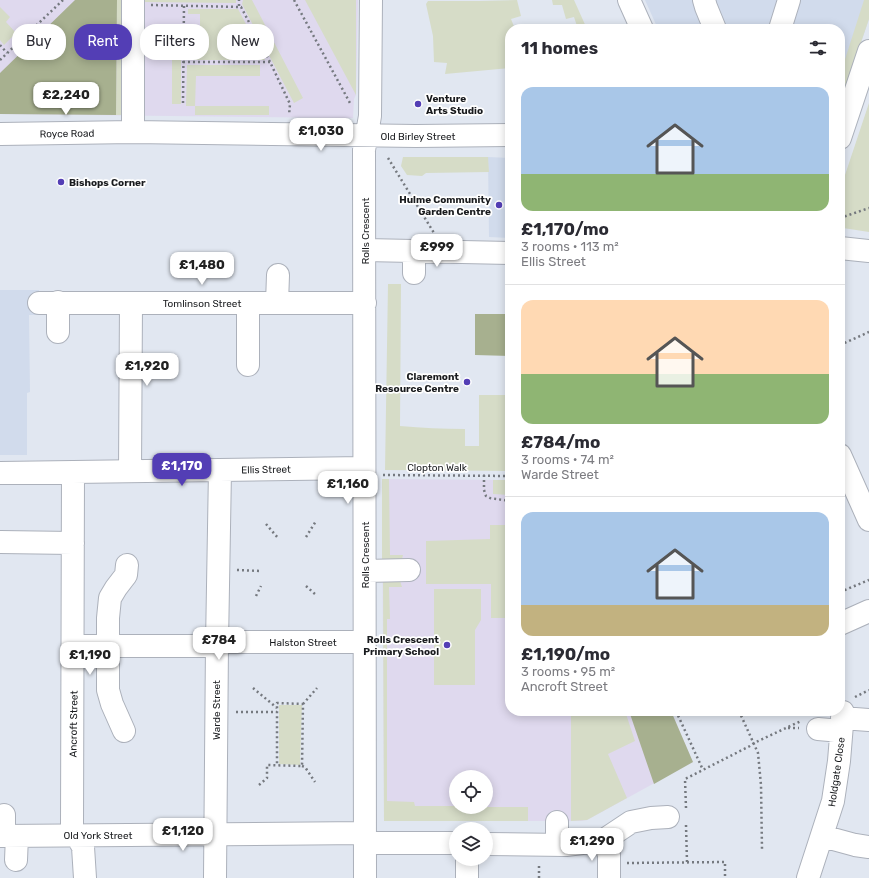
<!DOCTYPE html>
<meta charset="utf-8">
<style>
:root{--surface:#fff;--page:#f7f7f7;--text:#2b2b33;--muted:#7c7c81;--line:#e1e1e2;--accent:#533eb5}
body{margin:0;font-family:Rubik,sans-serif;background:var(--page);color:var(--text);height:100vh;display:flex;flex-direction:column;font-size:15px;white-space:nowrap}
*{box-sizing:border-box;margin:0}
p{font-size:13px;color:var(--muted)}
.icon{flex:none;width:22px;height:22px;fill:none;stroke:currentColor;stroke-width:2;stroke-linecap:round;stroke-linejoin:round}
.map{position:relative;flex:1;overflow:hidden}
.drawer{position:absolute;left:505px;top:24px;width:340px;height:692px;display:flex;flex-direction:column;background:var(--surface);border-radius:16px;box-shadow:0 2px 10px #0003}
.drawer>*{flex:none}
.hud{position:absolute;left:12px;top:24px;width:380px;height:36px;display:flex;gap:8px}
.buttons{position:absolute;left:449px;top:770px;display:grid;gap:8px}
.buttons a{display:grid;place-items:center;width:44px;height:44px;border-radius:50%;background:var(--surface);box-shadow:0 2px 10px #0003;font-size:20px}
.price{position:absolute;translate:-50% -34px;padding:0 9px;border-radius:8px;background:#fff;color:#222;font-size:13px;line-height:26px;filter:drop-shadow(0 1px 2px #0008)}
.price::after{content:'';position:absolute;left:50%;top:24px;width:12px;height:9px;margin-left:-6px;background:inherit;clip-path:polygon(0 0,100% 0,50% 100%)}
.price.selected{background:var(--accent);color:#fff}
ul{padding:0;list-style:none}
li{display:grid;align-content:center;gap:8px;height:212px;padding:0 16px}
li+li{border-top:1px solid var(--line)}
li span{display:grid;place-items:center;height:124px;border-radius:12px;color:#555}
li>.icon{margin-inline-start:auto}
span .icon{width:72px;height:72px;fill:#fffc;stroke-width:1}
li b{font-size:17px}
h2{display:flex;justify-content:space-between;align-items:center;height:48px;padding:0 16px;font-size:17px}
.pill{padding:0 14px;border-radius:16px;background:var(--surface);box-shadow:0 2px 10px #0003;font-size:14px;line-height:36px}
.pill.selected{background:var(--accent);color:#fff}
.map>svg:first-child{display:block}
.built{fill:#d1dbec}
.education{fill:#dfd9ee;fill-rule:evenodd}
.green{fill:#d6dcc7}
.forest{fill:#a7b08f}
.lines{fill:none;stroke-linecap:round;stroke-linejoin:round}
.minor-casing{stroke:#acb1bb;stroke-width:24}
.path{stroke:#75797f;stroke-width:2.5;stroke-dasharray:2 3;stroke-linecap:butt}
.minor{stroke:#fff;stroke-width:22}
.poi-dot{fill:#533eb5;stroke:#fff;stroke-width:1.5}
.labels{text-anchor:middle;stroke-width:3.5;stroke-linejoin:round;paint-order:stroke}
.poi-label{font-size:10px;font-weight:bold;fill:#191b1e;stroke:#fff;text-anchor:end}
.street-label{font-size:10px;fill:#191b1e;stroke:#fff}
</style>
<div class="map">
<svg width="869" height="878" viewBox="0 0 869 878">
<rect width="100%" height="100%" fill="#e1e7f1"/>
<path class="built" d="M645,0H869V19L840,104V29H658Z
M488,157L510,158V238L489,237Z
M0,290H39V315H29L30,392L27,393V455H0Z"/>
<path class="education" d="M0,0H358L356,95L354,99L353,118L0,114Z
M382,479L510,480V711H671L693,762L587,820L581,821H384ZM456,777H486V807H456Z"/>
<path class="green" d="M117,0H127V115H116Z
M141,0H236V3L141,2Z
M243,0H252L303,98L294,103L242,4Z
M305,0H356V95Z
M517,0L521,16L511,19L515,29H510V68L445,74L447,63L434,62L433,36L426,4L428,1H479Z
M552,0H574L587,29H578L574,17L566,19L562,5H553Z
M864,0H869V19L840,104V75Z
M0,7L10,17L6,22L16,33L4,45L0,40Z
M188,9H238L265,60H187V30L200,29V14H188Z
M172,25H181V104H172Z
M187,65H260V76H196L195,106H269V115H195V106H186Z
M869,103V232L843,228L840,225V190Z
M403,157H488L489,172L426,173L422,176L407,175L401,166Z
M388,284H401L400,426C422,428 443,429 465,429V446H479V395H510V471L385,470Z
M382,479H389L390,555H403L402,559L382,562Z
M493,480H510V495L493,494Z
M490,525H510V618H491V584H426V541L490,539Z
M383,579L400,581L402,587H389L390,619H387V801L414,802L415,806H456V807H528V821H384Z
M434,589H481V620L475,630V685H434Z
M279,705H302L300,765L279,764Z
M571,711H625L635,741L608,754L627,798L587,820L571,821Z"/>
<path class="forest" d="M75,0H117L116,115L0,114V73Z
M475,314H510V356L475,355Z
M629,711H671L693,762L654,784Z"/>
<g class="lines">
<g class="minor-casing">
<path id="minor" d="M133,0V132
M629,0L642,29
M704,0L706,7L715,29
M780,29L789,0
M0,134L133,132L416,136L510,135
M840,138L869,51
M840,248L869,251
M365,250L510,253
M414,251V273
M58,302V332
M39,303H365
M248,303V365
M277,303L278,275
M840,455L869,520
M130,471L131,303
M73,472L72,827L83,847L85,878
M0,473L364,468
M0,542L73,543
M365,571L409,570
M840,624L869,611
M73,646H209L226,642H365
M842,718L869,720
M818,729L841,731
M124,731L112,704L108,690V618L110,598L116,588L126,575L127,565
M557,822V845
M0,836L365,833
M4,836V815
M822,836L855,845L869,847
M604,840L609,855V878
M365,843H456
M486,844L566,845L598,841L604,840L631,822L651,818L668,817
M467,859V878
M16,860L17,836
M215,878L217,644L220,470
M365,878L364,150L370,116L371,0
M808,878L833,801L839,761L843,712"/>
</g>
<path class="path" d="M294,0L350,103
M151,5L241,7L270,62L290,104L289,115
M239,6V0
M0,45L7,53
M0,60L63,0
M183,62H270
M183,103L184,5
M388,158L434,233
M840,218L869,208
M840,345L869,332
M383,475L510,476
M484,475V490L486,496L490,498L510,501
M266,524L278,538
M306,537L316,521
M237,570L261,571
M306,586L316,595
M840,592L869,580
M256,596L261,586
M253,688L277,708
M855,697L869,690
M303,704L317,688
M676,711L703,770
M739,711L758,753L761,785L762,850
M236,712H277
M788,728H799
M302,766L305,767L315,782
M259,785L267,778V765L302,766L303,704L277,703V766
M686,808L685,779L750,746L754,743L801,721
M686,825L687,862
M627,863L725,862V878
M539,878V863"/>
<use href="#minor" class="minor"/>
</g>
<g class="poi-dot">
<circle cx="418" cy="104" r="4"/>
<circle cx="61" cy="182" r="4"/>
<circle cx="499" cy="205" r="4"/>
<circle cx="467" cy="382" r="4"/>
<circle cx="447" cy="645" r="4"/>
</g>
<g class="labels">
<g class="poi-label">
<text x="426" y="102" text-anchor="start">Venture<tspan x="426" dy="12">Arts Studio</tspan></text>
<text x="69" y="186" text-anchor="start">Bishops Corner</text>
<text x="491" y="203">Hulme Community<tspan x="491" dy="12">Garden Centre</tspan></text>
<text x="459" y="380">Claremont<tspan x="459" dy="12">Resource Centre</tspan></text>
<text x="439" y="643">Rolls Crescent<tspan x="439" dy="12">Primary School</tspan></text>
</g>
<g class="street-label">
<text transform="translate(67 133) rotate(-1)" y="4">Royce Road</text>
<text x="418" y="140">Old Birley Street</text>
<text transform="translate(365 231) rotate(-90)" y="4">Rolls Crescent</text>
<text x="202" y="307">Tomlinson Street</text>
<text x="437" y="471">Clopton Walk</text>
<text transform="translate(266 469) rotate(-1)" y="4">Ellis Street</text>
<text transform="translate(365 555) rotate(-90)" y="4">Rolls Crescent</text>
<text x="303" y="646">Halston Street</text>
<text transform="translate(216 710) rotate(-90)" y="4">Warde Street</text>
<text transform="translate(73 724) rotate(-89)" y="4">Ancroft Street</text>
<text transform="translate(836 772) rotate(-82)" y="4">Holdgate Close</text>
<text x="98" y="839">Old York Street</text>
</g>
</g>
</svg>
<div class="buttons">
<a><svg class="icon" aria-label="locate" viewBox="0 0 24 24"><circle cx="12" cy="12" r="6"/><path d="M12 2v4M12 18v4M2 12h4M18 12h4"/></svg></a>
<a><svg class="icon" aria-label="layers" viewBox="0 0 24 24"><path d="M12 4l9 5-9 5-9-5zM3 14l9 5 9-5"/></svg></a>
</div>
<b class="price" style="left:66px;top:116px">£2,240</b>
<b class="price" style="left:321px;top:152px">£1,030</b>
<b class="price" style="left:437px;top:268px">£999</b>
<b class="price" style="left:202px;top:286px">£1,480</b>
<b class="price" style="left:147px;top:387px">£1,920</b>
<b class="price selected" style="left:182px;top:487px">£1,170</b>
<b class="price" style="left:348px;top:505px">£1,160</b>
<b class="price" style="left:219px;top:661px">£784</b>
<b class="price" style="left:90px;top:676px">£1,190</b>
<b class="price" style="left:183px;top:852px">£1,120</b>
<b class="price" style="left:592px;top:862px">£1,290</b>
<div class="hud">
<a class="pill">Buy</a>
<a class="pill selected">Rent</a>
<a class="pill">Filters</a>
<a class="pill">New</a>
</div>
<section class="drawer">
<h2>11 homes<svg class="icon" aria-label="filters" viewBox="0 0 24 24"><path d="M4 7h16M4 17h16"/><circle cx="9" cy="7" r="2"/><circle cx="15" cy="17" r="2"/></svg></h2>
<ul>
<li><span style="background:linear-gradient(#a9c7e8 70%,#8fb573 0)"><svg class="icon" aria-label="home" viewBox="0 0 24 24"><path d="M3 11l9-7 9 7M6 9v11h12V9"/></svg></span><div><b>£1,170/mo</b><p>3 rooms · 113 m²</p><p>Ellis Street</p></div></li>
<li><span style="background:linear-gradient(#ffd9b3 60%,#8fb573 0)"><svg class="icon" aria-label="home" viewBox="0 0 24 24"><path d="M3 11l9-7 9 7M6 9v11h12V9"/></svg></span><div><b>£784/mo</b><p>3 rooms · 74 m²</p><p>Warde Street</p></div></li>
<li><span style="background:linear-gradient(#a9c7e8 75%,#c2b280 0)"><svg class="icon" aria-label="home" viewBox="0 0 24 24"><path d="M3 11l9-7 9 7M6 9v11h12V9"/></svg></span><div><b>£1,190/mo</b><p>3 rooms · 95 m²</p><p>Ancroft Street</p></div></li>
</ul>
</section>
</div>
